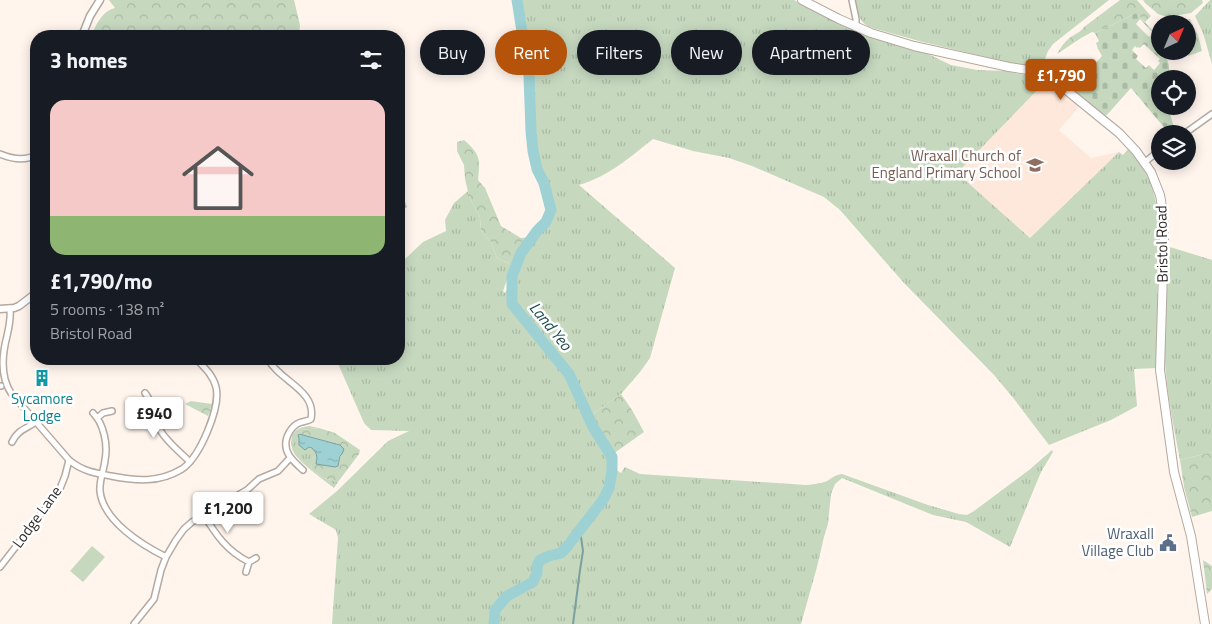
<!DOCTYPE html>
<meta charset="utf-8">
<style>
:root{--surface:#171b24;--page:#242831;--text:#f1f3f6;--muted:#9ea1a6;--line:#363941;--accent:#b45309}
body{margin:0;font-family:"Titillium Web",sans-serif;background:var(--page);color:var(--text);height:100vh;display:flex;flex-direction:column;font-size:19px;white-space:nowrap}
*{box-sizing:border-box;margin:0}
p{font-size:16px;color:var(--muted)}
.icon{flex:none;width:28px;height:28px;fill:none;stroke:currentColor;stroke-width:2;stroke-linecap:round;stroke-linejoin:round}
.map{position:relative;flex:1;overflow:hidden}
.details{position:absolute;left:30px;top:30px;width:375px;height:335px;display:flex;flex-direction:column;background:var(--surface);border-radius:20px;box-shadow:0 2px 12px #0003}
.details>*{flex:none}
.guide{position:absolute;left:420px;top:30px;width:475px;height:45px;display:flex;gap:10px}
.needle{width:32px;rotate:44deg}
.controls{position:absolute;left:1151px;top:15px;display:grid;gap:10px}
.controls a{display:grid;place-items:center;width:45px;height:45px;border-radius:50%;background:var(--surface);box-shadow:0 2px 12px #0003;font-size:25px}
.price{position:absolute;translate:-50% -42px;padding:0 11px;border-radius:5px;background:#fff;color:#222;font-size:16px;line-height:32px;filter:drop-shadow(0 1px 2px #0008)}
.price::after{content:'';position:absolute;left:50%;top:30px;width:15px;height:11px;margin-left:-8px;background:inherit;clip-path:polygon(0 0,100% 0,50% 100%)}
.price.current{background:var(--accent);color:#fff}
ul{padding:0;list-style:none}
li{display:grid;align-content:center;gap:10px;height:265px;padding:0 20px}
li+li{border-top:1px solid var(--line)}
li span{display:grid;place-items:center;height:155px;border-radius:15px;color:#555}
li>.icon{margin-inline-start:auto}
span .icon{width:90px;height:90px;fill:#fffc;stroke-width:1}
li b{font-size:21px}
h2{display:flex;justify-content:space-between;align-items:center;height:60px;padding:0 20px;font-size:21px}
.tag{padding:0 18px;border-radius:22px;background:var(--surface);box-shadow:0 2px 12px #0003;font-size:18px;line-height:45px}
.tag.current{background:var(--accent);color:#fff}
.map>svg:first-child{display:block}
.education{fill:#fee8db}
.grass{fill:url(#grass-tufts)}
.forest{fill:url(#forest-crowns)}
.cemetery{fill:url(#cemetery-stones);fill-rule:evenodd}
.pitch{fill:#c6d9bf}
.water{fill:url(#water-ripples);stroke:#7c9f9f}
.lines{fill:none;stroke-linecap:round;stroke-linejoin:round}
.stream{stroke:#7c9f9f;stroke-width:2}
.river{stroke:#9dd1d3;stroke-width:11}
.minor-casing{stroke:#b5a9a0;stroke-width:8}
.tertiary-casing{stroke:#b5a9a0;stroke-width:9}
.secondary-casing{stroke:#b5a9a0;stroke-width:10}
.minor{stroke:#fff;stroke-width:5}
.tertiary{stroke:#fff;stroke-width:6}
.secondary{stroke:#fff;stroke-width:8}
.labels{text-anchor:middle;stroke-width:5;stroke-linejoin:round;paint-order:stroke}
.education-label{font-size:15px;fill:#785e54;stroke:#fff;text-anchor:end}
.street-label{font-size:15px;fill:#2f2a27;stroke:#fff}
.culture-label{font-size:15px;fill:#0d838f;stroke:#fff}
.service-label{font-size:15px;fill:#4e5e75;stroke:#fff;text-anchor:end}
.water-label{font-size:16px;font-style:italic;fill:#1a494b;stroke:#fff}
</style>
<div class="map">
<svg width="1212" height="624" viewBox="0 0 1212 624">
<defs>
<pattern id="grass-tufts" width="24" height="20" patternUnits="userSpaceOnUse" patternTransform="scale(1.25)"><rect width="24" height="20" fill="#c6d9bf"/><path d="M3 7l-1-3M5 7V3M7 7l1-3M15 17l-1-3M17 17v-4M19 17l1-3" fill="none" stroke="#aabaa4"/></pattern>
<pattern id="forest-crowns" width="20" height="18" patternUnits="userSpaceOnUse" patternTransform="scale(1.25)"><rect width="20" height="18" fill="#c6d9bf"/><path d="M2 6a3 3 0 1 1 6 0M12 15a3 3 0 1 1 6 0" fill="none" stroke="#aabaa4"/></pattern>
<pattern id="cemetery-stones" width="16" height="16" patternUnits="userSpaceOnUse" patternTransform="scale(1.25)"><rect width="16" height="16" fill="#c6d9bf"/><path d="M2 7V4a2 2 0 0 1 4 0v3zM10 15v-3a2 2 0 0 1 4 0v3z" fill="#aabaa4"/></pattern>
<pattern id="water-ripples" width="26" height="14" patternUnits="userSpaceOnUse" patternTransform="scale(1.25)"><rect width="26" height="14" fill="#9dd1d3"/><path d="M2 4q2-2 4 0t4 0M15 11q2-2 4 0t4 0" fill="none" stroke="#88b4b5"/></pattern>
</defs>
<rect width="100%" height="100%" fill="#fff5ed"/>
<path class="education" d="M1046,81L1060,91L1079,107L1059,130L1091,158L1119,152L1030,238L957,173Z"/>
<path class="grass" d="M516,0H794L864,35L924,52L951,65L977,70L1006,71L1038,78L1046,81L957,173L1030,238L1119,152L1123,155L1128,149C1135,157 1142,165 1147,175C1164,207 1158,258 1157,294L1159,295L1157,333V368L1134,369L1137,406L1111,420L1049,445L1014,399L994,375L904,283L840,210L824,197L752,166L729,158L693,151L653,139C629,158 609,176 579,185L675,268L650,358L640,372L621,394L591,415L615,458L616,470L621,473L625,467L640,474L806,485C814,484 820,484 827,481C832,478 835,475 842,474L928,505L959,514L967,515L974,511L1029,470L1052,450L1053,452L1041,472L1010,547L966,522L933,515L842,478L835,484L831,494L828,524L824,537L817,567L801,624H332L338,538L336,530L309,514L337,491L388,441L409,431L371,430L364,423L336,359H399V221L401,246L405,259L423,242L446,231L445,220L454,203L468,191L469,196L480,218L481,231L491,242L497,258L512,265L503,291L505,293L515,274L521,256L531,239L546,224L551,213L547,187L544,178L539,170L536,160L534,145L531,79L525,39L519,21Z
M856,0H1109L1053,44L1048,51L1043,64L1040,66L1015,64L919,41L869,27C859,22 857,11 856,0Z
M1210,0H1212V64L1203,33L1195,16Z
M1170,247L1212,260V452L1180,460C1174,428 1167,395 1165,362C1163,325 1168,284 1170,247Z
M309,426L319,428L301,430L298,436L299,438V442L308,448H312L317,455L312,459V465L310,467L321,477L338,482L334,488C325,481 296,460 293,451C291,447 291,440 292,436C295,429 302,427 309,426Z"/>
<path class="forest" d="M109,0H294L300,25L299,36H91C96,25 102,11 115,8Z
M1120,0H1137L1151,16L1145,22L1136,13L1095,33L1092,32L1081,38L1057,54C1061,47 1066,39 1074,35C1079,32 1080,32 1084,27Z
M1143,0H1202L1203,3L1191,13L1167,17L1158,14L1145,3Z
M1190,19L1198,35L1202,51L1188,56L1185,51H1188V24H1161V21H1168Z
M464,140C481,155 480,159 478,180L485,188L501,226L521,238L530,237L519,251L512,265L497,258L491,242L481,231L480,218L469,196L465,179L464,165L457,151V142Z
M399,192L403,196L407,207L399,213Z
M621,394L632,410L644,432L613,454L591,415Z
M191,401L212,404L208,416L185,404Z
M319,428L335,433L360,450L359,454L338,482L321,477L310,467L312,465V459L317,455V459L339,462C340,457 342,454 343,449L340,445L338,444L299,434L301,430Z
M1212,452V511L1192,517L1184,487L1180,460Z
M1203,560L1212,566V589L1207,594Z"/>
<path class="cemetery" d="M1136,13L1160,38V51H1165L1169,66V79H1160V106H1168L1174,128L1168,132L1131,88L1105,117H1103L1072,89L1102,56L1098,49L1096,43L1099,41L1095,33ZM1140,19L1153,33L1149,37L1136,24ZM1144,44L1160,59L1158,61L1160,63L1154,70L1149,65L1146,68L1136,59L1138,56L1132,50L1135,46L1137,48L1138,47L1140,48Z"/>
<path class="pitch" d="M92,546L105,557L83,582L70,571Z"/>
<path class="water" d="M299,434L340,445L344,449L342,454L340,456L338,466L335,467L316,464L317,458L316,453L312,448L309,447L305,450L299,445V438L298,436Z"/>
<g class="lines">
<path class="stream" d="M573,624L580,570L583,551L580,530"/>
<path class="river" d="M494,624L495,610L507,596L533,582L537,573V566L540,560L549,556L561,553L566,548L603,500L609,488L612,471V457L593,427L569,374L512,304V276L521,253L537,231L546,222L551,210L544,183L537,169L533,151L531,131L529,76L517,0"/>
<g class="minor-casing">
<path id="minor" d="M852,0L856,19V27
M1184,134L1212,114
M0,154C12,159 25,161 36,155
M1145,162L1160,150
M10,309C11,319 9,327 7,336C2,355 0,376 11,393L69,460C82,471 94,473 111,476C136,481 159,483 182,469C200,457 221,407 216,387C213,375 204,367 196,359
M268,359C279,381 317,390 311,419C307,422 301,421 297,424C292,427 289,432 287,437C282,452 293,461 303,470
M0,386H1
M145,393C154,403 154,418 160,430C167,442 180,452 190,462
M93,413C104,424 108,445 105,460C104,470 99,481 100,491C103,521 142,545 166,557
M97,418L103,413L112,411
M12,442C18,429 27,429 37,421
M204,515C216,535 227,551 249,562L256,558
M0,567L59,491L65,476L69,460
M246,572L249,562
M134,624L154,599L161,570L166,557L176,540L184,529L192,522L247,490L259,479L278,471L290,458"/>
</g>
<g class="tertiary-casing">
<path id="tertiary" d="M82,36L90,16L100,0
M0,309L14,308L19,306L36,293"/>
</g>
<g class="secondary-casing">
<path id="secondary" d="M802,0L839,19L871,33L914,46L1009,67L1028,70L1045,75L1054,80L1119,133L1136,151L1151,172L1160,195L1163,212L1164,238L1160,370L1174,472L1191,536L1205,624"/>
</g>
<use href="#minor" class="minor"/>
<use href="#tertiary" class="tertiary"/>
<use href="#secondary" class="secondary"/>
</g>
<defs>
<g id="school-bare" transform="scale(1.35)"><path d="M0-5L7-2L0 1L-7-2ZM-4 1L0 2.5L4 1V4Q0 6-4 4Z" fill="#8d6e63" stroke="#fff" stroke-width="2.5" paint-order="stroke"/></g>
<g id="building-bare" transform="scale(1.35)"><path d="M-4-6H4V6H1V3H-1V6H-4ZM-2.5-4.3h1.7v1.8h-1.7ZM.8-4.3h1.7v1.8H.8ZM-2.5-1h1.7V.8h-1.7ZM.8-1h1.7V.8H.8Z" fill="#0f9aa8" stroke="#fff" stroke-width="2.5" paint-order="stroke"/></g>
<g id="civic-bare" transform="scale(1.35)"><path d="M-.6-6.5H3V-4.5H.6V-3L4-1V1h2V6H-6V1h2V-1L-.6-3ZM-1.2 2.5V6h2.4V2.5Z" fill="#5c6f8a" stroke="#fff" stroke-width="2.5" paint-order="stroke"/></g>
</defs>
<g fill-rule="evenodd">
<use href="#school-bare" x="1035" y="165"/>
<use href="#building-bare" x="42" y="378"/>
<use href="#civic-bare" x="1168" y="543"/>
</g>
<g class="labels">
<g class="education-label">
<text x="1021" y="161">Wraxall Church of<tspan x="1021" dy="17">England Primary School</tspan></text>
</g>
<g class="street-label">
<text transform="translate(1162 244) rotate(-91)" y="5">Bristol Road</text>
<text transform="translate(37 517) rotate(-54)" y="5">Lodge Lane</text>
</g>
<g class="culture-label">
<text x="42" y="404">Sycamore<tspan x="42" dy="17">Lodge</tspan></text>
</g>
<g class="service-label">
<text x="1154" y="539">Wraxall<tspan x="1154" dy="17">Village Club</tspan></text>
</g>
<g class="water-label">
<text transform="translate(551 326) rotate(51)" y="6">Land Yeo</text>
</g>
</g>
</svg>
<div class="controls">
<a><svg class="needle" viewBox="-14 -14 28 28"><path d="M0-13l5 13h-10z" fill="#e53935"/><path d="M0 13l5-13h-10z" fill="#9ea1a6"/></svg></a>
<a><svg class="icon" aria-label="locate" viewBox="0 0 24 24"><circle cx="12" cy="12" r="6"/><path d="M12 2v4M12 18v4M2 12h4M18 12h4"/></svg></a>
<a><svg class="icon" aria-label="layers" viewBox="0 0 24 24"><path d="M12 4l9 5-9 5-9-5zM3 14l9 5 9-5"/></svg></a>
</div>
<b class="price current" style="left:1061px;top:101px">£1,790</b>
<b class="price" style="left:154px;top:439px">£940</b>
<b class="price" style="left:228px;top:534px">£1,200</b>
<div class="guide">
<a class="tag">Buy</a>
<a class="tag current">Rent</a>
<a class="tag">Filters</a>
<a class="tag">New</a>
<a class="tag">Apartment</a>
</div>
<section class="details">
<h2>3 homes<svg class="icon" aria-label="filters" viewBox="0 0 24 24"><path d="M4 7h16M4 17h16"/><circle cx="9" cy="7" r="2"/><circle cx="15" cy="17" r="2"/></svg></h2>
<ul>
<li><span style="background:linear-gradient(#f6c9c9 75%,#8fb573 0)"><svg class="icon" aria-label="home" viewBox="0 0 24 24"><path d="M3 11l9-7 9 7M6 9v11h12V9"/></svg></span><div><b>£1,790/mo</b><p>5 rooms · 138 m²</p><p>Bristol Road</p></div></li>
</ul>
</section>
</div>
